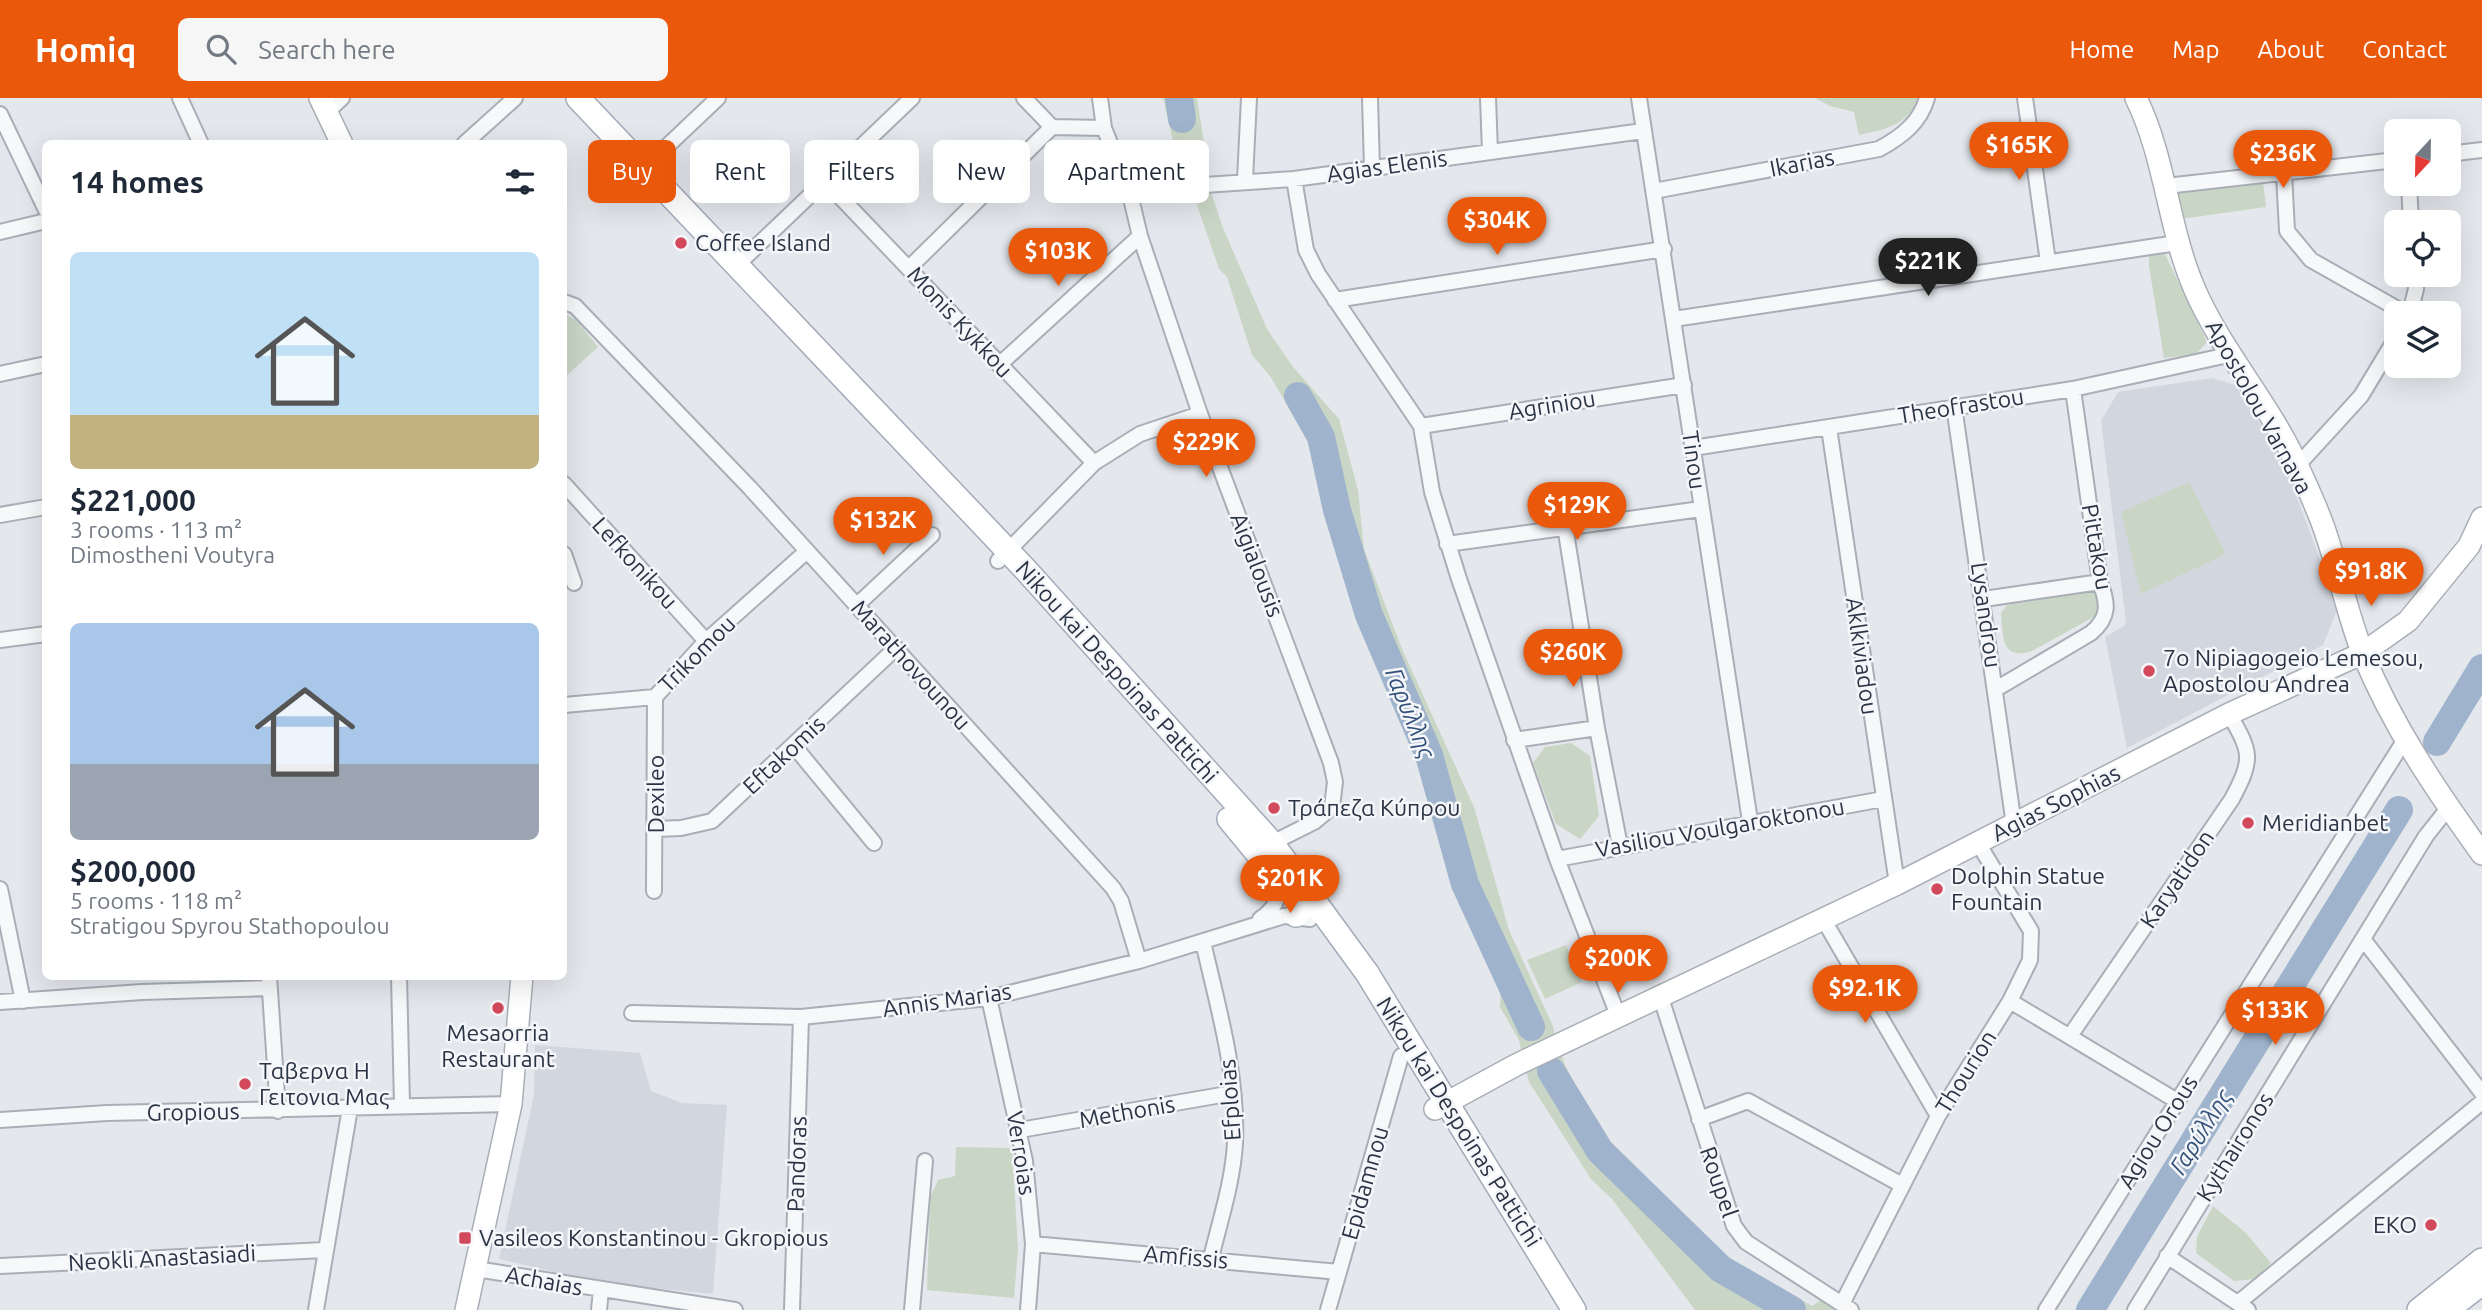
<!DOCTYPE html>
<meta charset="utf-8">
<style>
:root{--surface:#fff;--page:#f6f6f7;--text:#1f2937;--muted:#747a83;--accent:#ea580c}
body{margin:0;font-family:Ubuntu,sans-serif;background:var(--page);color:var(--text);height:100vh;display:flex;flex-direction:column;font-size:26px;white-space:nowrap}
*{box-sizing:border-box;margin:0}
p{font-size:23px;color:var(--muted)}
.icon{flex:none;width:38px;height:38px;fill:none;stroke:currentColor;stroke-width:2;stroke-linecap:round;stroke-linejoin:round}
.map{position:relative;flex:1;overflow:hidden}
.panel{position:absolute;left:42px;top:42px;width:525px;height:840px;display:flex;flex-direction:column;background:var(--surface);border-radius:10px;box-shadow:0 7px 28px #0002}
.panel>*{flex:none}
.top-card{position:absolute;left:588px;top:42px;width:665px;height:63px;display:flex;gap:14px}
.needle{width:46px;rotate:202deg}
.buttons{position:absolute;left:2384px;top:21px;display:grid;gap:14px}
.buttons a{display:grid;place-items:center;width:77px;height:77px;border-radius:10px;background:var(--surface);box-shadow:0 7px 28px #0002;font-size:35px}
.price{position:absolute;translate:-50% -60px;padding:0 16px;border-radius:24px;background:var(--accent);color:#fff;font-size:23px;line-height:46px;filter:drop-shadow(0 2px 4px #0008)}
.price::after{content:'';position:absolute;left:50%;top:42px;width:21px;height:16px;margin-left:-10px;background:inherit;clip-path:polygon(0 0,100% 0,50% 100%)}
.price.current{background:#222;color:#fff}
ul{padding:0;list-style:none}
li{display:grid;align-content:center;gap:14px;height:371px;padding:0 28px}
li span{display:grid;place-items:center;height:217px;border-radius:10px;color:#555}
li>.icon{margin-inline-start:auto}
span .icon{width:126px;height:126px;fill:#fffc;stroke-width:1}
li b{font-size:30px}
h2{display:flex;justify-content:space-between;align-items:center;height:84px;padding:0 28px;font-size:30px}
.chip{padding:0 24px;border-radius:10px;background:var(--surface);box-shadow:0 7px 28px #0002;font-size:24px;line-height:63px}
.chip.current{background:var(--accent);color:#fff}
header{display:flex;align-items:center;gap:42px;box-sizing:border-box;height:98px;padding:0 35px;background:var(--accent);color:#fff}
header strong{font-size:33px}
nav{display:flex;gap:38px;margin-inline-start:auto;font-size:24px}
.search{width:490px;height:63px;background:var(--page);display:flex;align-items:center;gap:18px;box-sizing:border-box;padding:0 24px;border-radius:10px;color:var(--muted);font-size:26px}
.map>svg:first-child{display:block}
.built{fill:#d2d6de}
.green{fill:#c9d6c5}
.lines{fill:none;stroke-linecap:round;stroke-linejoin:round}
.river{stroke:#9fb4cc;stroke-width:28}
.street-casing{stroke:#a9aeb7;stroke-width:18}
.secondary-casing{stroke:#a9aeb7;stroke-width:24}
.primary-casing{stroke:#a3abb8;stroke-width:26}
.street{stroke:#f7f8fa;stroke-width:14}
.secondary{stroke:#fff;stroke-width:21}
.primary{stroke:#fff;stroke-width:23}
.poi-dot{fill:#d1495b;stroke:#f4f6f9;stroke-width:2.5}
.labels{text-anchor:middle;stroke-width:5;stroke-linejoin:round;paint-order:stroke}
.street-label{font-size:23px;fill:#2b3445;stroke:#f4f6f9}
.poi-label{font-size:23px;fill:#2b3445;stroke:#f4f6f9;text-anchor:start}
.water-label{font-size:24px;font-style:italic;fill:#34527a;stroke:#f4f6f9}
</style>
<header>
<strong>Homiq</strong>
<div class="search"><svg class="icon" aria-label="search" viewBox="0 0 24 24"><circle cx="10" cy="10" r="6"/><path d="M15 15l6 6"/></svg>Search here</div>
<nav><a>Home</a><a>Map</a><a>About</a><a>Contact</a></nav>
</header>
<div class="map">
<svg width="2482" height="1212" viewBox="0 0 2482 1212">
<rect width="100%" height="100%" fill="#e4e7ec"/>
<path class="built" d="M2212,280L2235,287L2282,359L2338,510L2323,547L2127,650L2105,539L2124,528L2126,524L2101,323L2118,294Z
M535,947L640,955L651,993L682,1005L727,1007L713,1196L602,1185L499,1161L534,997Z"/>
<path class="green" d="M1163,0H1197L1212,97L1223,130L1267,231L1293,269L1339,321L1358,392L1364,451L1402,551L1474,709L1509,832L1552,926L1565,967L1607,1047L1706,1146L1812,1208L1824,1200L1843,1212H1695L1612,1101L1591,1081L1529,984L1519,942L1500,909L1501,891L1435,724L1412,646L1332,422L1331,402L1310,346L1270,278L1252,257L1227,179L1219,171L1195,101L1184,102L1181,77Z
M1815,0H1921C1903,28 1891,30 1859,37L1854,14L1830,8Z
M2263,83L2266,109L2181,121L2175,100L2180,92Z
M2164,154L2207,244L2196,256L2164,260L2149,168V158Z
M564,215L577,223L598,249L564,280Z
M2189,384L2226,456L2141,496L2121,414Z
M2092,493L2099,495V516L2032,553C2001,563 2003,538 2001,515L2007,507Z
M1571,645L1590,658L1599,718L1580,741L1556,726L1533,665L1545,649Z
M1566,847L1582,884L1545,901L1527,862Z
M956,1049L1012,1050L1018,1151L1014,1200L927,1192L930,1100L938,1082L955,1078Z
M2213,1108L2246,1135L2271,1165L2255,1181L2234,1183L2196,1155L2197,1139Z"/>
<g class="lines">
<path class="river" d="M1179,0L1182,21
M1298,298L1321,339L1337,412L1369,517L1429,657L1465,786L1531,929
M2437,644L2482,570
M1551,973L1600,1053L1721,1171L1792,1212
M2090,1212L2399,712"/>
<g class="street-casing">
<path id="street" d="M180,0L201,46
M1024,0L1052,29
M1100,0L1104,30L1129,92L1140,138L1200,316L1331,665L1335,684L1332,709L1314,724L1272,745
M1370,0L1372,70
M1488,0L1490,54
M1639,0L1750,723
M2025,0L2048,164
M327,14L342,0
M0,16L46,112
M464,46L515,0
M2448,56L2482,52
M643,71L718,0
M2284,75L2287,133L2311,162L2405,215
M1294,81L1306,152L1318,176L1421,328L1432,394L1459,481L1557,761L1619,920
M1245,82L1249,0
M826,84L1094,365
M2409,86L2411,124
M2166,88L2396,62
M1129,92L1294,81L1643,33
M1654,93L1879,51C1901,39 1920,25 1927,0
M0,134L46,123
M736,168L912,0
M910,169L1052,29L1104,30
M1335,202L1664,151
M564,204L575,208L750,390L1113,790L1121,803L1139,863
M2410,215L2416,191L2415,177
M1674,221L2177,145
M999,267L1140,138
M0,276L46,266
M1954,308L2014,727
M1421,328L1684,287
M1829,330L1897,786
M1693,350L2073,291L2228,257
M2298,367L2361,298L2396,240
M564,386L706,543
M0,417L46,409
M1565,428L1597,630L1620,748
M1447,446L1701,411
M564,456L574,485
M998,463L1094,365L1140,336L1200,316
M1984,501L2100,484
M857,507L932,437
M0,542L46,536
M1996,591L2091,535C2110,519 2108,505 2100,484L2073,291
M564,607L655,599L706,543L807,453
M1514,642L1597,630
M794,648L874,745
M656,731L681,730L712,723L896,550
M1557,761L1883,701
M0,791L23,903
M654,793L655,599
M1822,819L1938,1018
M1260,821C1276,810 1279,801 1280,781
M2363,841L2482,995
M1203,844C1218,909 1238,977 1235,1045C1233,1083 1220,1123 1211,1160
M269,878L278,1013
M399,878L402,1006
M989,900L1025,1063L1033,1146L1028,1212
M1661,900L1734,1128L1746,1144L1851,1212
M2010,903L2177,1003
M0,904L142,894L269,890
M632,915L801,919L989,900L1139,863L1284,818L1310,821
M2070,938L2232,701C2253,661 2252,655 2229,616
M1699,1021L1748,1003L1902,1087
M0,1022L107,1015L511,1006
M1020,1032L1233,995
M1033,1146L1339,1174
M2167,1158L2248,1212
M0,1168L324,1152
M476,1171L735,1212
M1843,1204L1938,1018L2010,903L2030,862L2031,833L1978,745
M2238,1205L2482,1004
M316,1212L350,1010
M599,1212L601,1192
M792,1212L801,919
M912,1212L925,1063
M1328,1212L1401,958
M2046,1212L2404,643
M2135,1212L2426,738L2449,709"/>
</g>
<g class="secondary-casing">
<path id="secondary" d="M320,0L342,46
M2136,0C2166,61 2168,131 2195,192C2223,256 2271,307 2299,371C2309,393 2320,416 2327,439C2340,478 2348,518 2363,556C2393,629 2436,692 2482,756
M1435,1011L1516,967L1897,786L2229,616L2363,555L2408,523L2469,448L2482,420
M466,1212L511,1006L522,878"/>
</g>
<g class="primary-casing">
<path id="primary" d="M578,0L1025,471L1272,745L1367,875L1574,1212
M1229,721L1285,789
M1296,817L1308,805L1309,795
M2419,1212L2482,1162
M2447,1212L2482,1185"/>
</g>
<use href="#street" class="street"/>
<use href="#secondary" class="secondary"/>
<use href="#primary" class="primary"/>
</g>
<g class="poi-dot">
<circle cx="681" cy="145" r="7"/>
<circle cx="2149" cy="573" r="7"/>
<circle cx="1274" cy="710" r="7"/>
<circle cx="2248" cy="725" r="7"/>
<circle cx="1937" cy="791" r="7"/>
<circle cx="498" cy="910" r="7"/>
<circle cx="245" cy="986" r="7"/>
<circle cx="2431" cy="1127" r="7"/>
<rect x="458" y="1133" width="14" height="14" rx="3.5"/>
</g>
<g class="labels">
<g class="street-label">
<text transform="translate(1802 65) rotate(-11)" y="8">Ikarias</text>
<text transform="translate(1387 68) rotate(-8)" y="8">Agias Elenis</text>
<text transform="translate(960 224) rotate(47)" y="8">Monis Kykkou</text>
<text transform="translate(1552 307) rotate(-9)" y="8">Agriniou</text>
<text transform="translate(1961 308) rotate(-9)" y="8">Theofrastou</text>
<text transform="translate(2259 309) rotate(61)" y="8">Apostolou Varnava</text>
<text transform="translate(1694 362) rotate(82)" y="8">Tinou</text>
<text transform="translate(2097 449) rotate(80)" y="8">Pittakou</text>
<text transform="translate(635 465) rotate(48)" y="8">Lefkonikou</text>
<text transform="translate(1257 467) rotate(69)" y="8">Aigialousis</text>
<text transform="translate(1986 517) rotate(82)" y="8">Lysandrou</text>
<text transform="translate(697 556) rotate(-45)" y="8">Trikomou</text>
<text transform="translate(1862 558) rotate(82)" y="8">Aklkiviadou</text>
<text transform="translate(911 567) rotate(48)" y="8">Marathovounou</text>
<text transform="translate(1117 574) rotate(48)" y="8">Nikou kai Despoinas Pattichi</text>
<text transform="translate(784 657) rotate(-43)" y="8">Eftakomis</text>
<text transform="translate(656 696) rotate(-90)" y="8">Dexileo</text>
<text transform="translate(2056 705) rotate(-27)" y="8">Agias Sophias</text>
<text transform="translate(1720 730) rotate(-10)" y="8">Vasiliou Voulgaroktonou</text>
<text transform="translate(2177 781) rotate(-56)" y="8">Karyatidon</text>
<text transform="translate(947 902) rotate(-8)" y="8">Annis Marias</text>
<text transform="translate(1966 974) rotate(-58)" y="8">Thourion</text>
<text transform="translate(1230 1002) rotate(-94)" y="8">Efploias</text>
<text transform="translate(193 1014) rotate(-1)" y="8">Gropious</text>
<text transform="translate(1127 1014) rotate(-10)" y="8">Methonis</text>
<text transform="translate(1459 1024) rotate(58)" y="8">Nikou kai Despoinas Pattichi</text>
<text transform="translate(2158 1034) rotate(-58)" y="8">Agiou Orous</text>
<text transform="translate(2235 1049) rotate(-58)" y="8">Kythaironos</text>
<text transform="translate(1021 1055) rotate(81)" y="8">Verroias</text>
<text transform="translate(797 1066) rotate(-88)" y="8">Pandoras</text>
<text transform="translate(1719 1084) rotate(71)" y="8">Roupel</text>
<text transform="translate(1365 1085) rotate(-74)" y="8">Epidamnou</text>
<text transform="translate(1186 1159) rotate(5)" y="8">Amfissis</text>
<text transform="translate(162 1160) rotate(-3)" y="8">Neokli Anastasiadi</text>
<text transform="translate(544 1183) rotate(10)" y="8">Achaias</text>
</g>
<g class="poi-label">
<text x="695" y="153">Coffee Island</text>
<text x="2163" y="568">7o Nipiagogeio Lemesou,<tspan x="2163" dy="26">Apostolou Andrea</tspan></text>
<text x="1288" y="718">Τράπεζα Κύπρου</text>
<text x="2262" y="733">Meridianbet</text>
<text x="1951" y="786">Dolphin Statue<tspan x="1951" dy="26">Fountain</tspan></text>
<text x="498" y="943" text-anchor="middle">Mesaorria<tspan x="498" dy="26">Restaurant</tspan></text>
<text x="259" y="981">Ταβερνα Η<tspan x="259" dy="26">Γειτονια Μας</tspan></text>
<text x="2417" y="1135" text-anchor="end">EKO</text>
<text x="479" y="1148">Vasileos Konstantinou - Gkropious</text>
</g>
<g class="water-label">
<text transform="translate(1410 615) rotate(68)" y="8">Γαρύλλης</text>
<text transform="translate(2201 1034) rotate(-58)" y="8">Γαρύλλης</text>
</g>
</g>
</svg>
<div class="buttons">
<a><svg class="needle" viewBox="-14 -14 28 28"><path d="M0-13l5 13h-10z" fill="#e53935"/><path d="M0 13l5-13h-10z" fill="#747a83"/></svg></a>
<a><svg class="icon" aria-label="locate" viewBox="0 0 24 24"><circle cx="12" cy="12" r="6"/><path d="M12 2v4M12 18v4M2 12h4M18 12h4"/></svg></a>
<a><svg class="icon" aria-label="layers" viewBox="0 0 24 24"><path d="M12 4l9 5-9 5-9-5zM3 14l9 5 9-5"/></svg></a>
</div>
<b class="price" style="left:2019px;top:84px">$165K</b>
<b class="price" style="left:2283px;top:92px">$236K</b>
<b class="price" style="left:1497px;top:159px">$304K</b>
<b class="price" style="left:1058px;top:190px">$103K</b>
<b class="price current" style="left:1928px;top:200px">$221K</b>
<b class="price" style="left:1206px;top:381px">$229K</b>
<b class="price" style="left:1577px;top:444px">$129K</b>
<b class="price" style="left:883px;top:459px">$132K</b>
<b class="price" style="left:2371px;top:510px">$91.8K</b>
<b class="price" style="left:1573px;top:591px">$260K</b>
<b class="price" style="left:1290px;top:817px">$201K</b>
<b class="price" style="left:1618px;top:897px">$200K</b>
<b class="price" style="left:1865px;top:927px">$92.1K</b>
<b class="price" style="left:2275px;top:949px">$133K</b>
<div class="top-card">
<a class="chip current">Buy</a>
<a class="chip">Rent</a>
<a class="chip">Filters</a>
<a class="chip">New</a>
<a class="chip">Apartment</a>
</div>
<section class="panel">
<h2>14 homes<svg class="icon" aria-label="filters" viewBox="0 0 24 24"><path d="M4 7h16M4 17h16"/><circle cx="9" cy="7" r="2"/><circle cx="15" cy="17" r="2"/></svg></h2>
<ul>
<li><span style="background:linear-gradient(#bfe0f5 75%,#c2b280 0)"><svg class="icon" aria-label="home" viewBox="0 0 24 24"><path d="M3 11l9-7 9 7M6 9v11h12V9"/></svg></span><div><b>$221,000</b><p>3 rooms · 113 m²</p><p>Dimostheni Voutyra</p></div></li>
<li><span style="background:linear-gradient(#a9c7e8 65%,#9aa5b1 0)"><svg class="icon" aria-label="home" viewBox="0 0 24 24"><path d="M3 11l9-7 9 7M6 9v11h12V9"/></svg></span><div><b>$200,000</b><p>5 rooms · 118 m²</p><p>Stratigou Spyrou Stathopoulou</p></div></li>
</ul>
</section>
</div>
